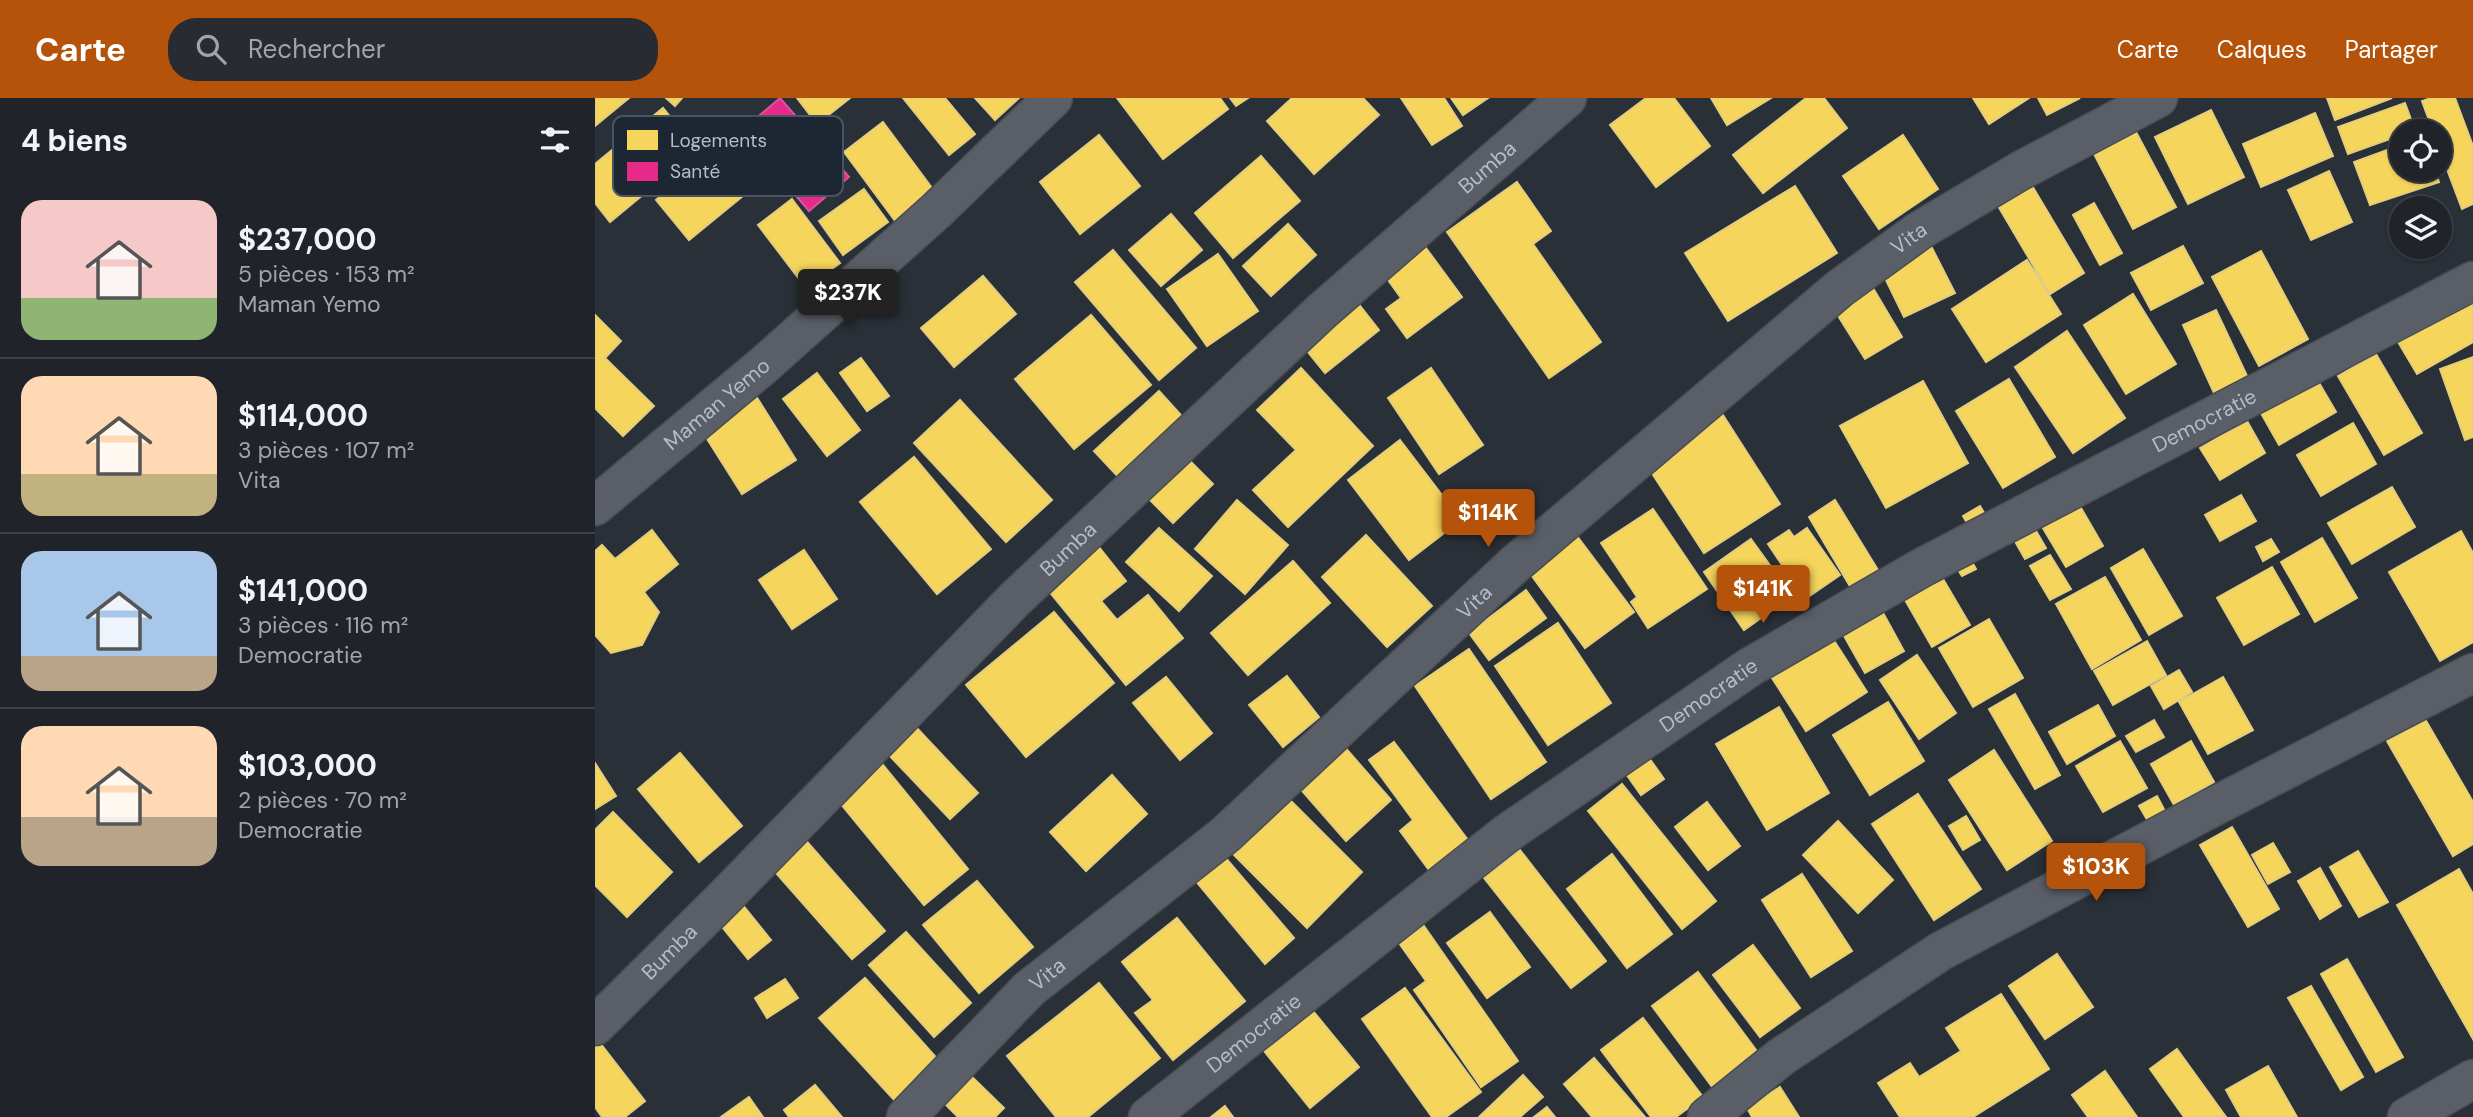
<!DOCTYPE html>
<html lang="fr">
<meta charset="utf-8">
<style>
:root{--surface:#20242a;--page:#282c32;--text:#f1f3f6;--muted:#a2a4a8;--line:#3d4147;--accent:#b45309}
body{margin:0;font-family:"DM Sans",sans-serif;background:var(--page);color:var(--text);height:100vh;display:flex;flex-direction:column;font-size:26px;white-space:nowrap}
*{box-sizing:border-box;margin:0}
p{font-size:23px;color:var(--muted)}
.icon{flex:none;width:38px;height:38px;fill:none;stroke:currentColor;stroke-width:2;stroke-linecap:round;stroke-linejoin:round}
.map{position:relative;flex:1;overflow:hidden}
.sheet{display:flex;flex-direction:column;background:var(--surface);width:595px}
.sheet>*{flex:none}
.buttons{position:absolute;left:1794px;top:21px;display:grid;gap:14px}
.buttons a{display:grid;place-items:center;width:63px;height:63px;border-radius:50%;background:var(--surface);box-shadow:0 2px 5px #0004,0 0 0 2px var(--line);font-size:35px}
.price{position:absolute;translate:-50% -60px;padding:0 16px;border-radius:7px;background:var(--accent);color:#fff;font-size:23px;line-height:46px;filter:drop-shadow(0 2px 4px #0008)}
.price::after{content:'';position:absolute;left:50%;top:42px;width:21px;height:16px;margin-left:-10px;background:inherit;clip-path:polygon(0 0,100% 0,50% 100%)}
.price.active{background:#222;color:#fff}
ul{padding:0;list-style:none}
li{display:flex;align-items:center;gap:21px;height:175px;padding:0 21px}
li+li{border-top:2px solid var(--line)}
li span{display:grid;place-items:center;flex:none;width:196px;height:140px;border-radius:21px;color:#555}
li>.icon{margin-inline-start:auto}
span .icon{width:84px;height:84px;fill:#fffc;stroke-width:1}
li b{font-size:30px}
h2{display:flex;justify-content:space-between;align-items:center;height:84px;padding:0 21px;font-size:30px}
header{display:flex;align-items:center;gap:42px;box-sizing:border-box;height:98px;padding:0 35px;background:var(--accent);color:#fff}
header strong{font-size:33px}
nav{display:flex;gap:38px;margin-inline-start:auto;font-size:24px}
.search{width:490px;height:63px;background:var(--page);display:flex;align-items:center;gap:18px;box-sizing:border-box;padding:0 24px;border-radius:28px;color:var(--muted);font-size:26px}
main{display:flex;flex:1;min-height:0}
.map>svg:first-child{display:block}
.homes{fill:#f6d55c;stroke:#e2ce7d;stroke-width:2}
.health{fill:#e7298a;stroke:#d8559d;stroke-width:2}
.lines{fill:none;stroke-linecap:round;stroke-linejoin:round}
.minor-casing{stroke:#484c53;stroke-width:41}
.minor{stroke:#5a5e66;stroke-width:38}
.labels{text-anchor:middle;stroke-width:7;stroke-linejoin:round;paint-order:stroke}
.street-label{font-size:21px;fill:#b4bcc9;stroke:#1d2633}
.key{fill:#1d2633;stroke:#4a5360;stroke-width:2}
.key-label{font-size:19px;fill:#b4bcc9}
</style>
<header>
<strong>Carte</strong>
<div class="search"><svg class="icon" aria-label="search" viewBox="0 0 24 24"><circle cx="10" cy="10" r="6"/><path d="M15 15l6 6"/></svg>Rechercher</div>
<nav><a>Carte</a><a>Calques</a><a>Partager</a></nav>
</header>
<main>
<section class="sheet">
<h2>4 biens<svg class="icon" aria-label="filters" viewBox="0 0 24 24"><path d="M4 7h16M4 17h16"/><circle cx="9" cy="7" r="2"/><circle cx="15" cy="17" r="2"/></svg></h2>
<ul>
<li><span style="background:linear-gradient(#f6c9c9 70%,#8fb573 0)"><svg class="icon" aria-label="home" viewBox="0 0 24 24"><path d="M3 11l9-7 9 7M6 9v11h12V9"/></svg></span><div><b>$237,000</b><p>5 pièces · 153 m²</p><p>Maman Yemo</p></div></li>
<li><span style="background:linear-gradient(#ffd9b3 70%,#c2b280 0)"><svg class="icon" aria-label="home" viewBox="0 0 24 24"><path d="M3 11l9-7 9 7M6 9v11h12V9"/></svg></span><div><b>$114,000</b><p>3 pièces · 107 m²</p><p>Vita</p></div></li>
<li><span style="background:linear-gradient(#a9c7e8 75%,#b9a48a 0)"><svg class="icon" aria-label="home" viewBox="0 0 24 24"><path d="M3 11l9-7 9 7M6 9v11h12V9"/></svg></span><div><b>$141,000</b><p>3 pièces · 116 m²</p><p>Democratie</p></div></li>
<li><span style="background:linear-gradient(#ffd9b3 65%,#b9a48a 0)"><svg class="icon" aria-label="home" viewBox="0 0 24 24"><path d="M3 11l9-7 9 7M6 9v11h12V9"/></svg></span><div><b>$103,000</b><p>2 pièces · 70 m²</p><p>Democratie</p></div></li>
</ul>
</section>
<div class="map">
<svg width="1878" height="1019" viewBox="0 0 1878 1019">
<rect width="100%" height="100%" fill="#2a3038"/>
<path class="homes" d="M0,0H34L0,28Z
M71,0H87L80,8Z
M202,0H255L222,26Z
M308,0H350L380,36L354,57Z
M380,0H424L400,22Z
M522,0H625L633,11L568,61Z
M635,0H653L641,8Z
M697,0H768L784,17L719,76L672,23Z
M806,0H849L867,28L837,47Z
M856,0H893L868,17Z
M1051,0H1079L1115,48L1061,89L1015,27Z
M1116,0H1176L1132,27Z
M1211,0H1229L1252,30L1168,95L1138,57Z
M1378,0H1434L1394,26Z
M1443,0H1485L1452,17Z
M1732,0H1797L1740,22Z
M1836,0H1860L1878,48V106L1867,111L1844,50V33H1838L1827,3Z
M1810,5L1820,32L1806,33V37L1753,56L1743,29Z
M68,10L102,52L15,124L0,105V66Z
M1616,12L1649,79L1593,106L1560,39Z
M1720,15L1738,58L1666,89L1648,46Z
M288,24L340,94L301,124L249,54Z
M1541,34L1581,109L1538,131L1499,56Z
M504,37L545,88L485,136L445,84Z
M1308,37L1343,91L1284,131L1248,78Z
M136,39L170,80L94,142L61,102Z
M1806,47V72H1840L1844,84L1775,107L1759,64Z
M666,58L705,103L638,160L600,115Z
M1734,73L1757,124L1716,142L1693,92Z
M1433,81L1489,175L1455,196L1399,101Z
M922,84L956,133L938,146L1006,244L954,280L852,134Z
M1200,88L1242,155L1133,223L1090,155Z
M269,91L293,124L248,157L224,123Z
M197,101L245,165L211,190L163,127Z
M1499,105L1527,155L1505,167L1478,117Z
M576,116L607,152L566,188L534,152Z
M693,126L721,157L676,198L648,168Z
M828,146L867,199L812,240L791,211L806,200L788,175Z
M1336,148L1360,195L1309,219L1286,172Z
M1588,148L1608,185L1556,212L1536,175Z
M518,152L601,250L564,282L480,184Z
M1666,153L1713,241L1664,268L1617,179Z
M623,156L663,213L612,248L572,191Z
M1432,162L1466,216L1391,264L1357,211Z
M388,178L421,216L359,269L326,230Z
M1275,185L1307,239L1270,261L1237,208Z
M1538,196L1581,266L1531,296L1489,227Z
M1878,199V244L1822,276L1802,242Z
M759,200L784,232L730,275L704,243Z
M1621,212L1653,280L1619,295L1588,227Z
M0,217L26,243L10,260L59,308L28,338L0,310Z
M496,217L556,287L479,351L420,281Z
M1472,233L1530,320L1478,355L1420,269Z
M1781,256L1827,335L1789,357L1743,278Z
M1878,259V339L1870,342L1845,271Z
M266,260L294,298L272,313L245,275Z
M706,270L778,348L693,429L658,392L701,352L662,312Z
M836,270L888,347L844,376L793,300Z
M222,275L265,332L232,358L188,301Z
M1720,278L1741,314L1684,347L1663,310Z
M1414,281L1460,359L1408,390L1361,313Z
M1328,283L1373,365L1291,410L1245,328Z
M156,290L201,362L147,396L102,325Z
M564,293L594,326L530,386L499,353Z
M365,302L457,402L411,444L319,345Z
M1126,314L1185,406L1109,455L1049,363Z
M1652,323L1670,355L1625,382L1605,350Z
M1758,325L1781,366L1726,398L1702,357Z
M805,342L866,422L814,462L753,382Z
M588,356L618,386L578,425L549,396Z
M319,359L396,451L342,496L265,404Z
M1797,389L1820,429L1757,466L1733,425Z
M1646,397L1661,423L1625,443L1610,417Z
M642,402L693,447L650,496L600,451Z
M1240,402L1286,477L1259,495L1214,419Z
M1482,403L1508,448L1471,469L1445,425Z
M1385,408L1395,425L1378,435L1368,418Z
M1058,411L1112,491L1053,530L1036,504L1042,499L1006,445Z
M1437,426L1451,450L1430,461L1417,438Z
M564,430L617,478L584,513L531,464Z
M976,430L1039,514L990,550L928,466Z
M1212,430L1245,477L1210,501L1173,446L1194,432L1199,439Z
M57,432L83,466L49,494L64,514L47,547L16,555L0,537V453L7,447L20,461Z
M1866,433L1878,455V544L1845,563L1794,474Z
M771,437L837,508L792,549L727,479Z
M1727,440L1762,500L1720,524L1686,464Z
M1156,441L1197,498L1149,532L1109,474Z
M1676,441L1684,454L1668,463L1661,449Z
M504,449L531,483L506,503L522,522L553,497L588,540L531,587L452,491Z
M1548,451L1587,518L1554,537L1516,470Z
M209,452L242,501L197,531L164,482Z
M1371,453L1381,471L1367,478L1356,461Z
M1455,457L1476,491L1455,502L1435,468Z
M698,463L735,505L653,577L616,535Z
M1677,469L1704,516L1649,547L1622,500Z
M1510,479L1546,542L1497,571L1461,506Z
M1348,481L1375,527L1337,549L1310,502Z
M931,492L951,520L894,562L874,535Z
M1287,513L1309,553L1270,575L1248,536Z
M459,514L519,585L431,659L371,587Z
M1394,521L1428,580L1378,609L1344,550Z
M963,525L1016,605L953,647L900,568Z
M1238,541L1272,594L1211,633L1177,580Z
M1552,543L1571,577L1518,607L1499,573Z
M874,551L951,664L896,701L820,588Z
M1322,557L1361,615L1324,641L1285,582Z
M1584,572L1597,594L1569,611L1556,588Z
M692,578L724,619L688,649L654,607Z
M571,579L617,635L585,662L538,605Z
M1628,579L1658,632L1613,656L1584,604Z
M1420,596L1465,677L1440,691L1394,611Z
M1293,604L1329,663L1275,697L1238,637Z
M1503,607L1520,638L1472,666L1454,634Z
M1184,609L1234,695L1172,732L1121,646Z
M1830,621L1878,704V746L1858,758L1792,643Z
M1559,622L1569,639L1541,654L1531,638Z
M319,627L383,695L355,721L291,654Z
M1525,643L1552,690L1508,714L1481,668Z
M1596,643L1619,684L1579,707L1556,666Z
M799,644L876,746L837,776L805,733L818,722L774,662Z
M747,646L796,702L751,743L702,687Z
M1399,652L1457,743L1412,772L1354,682Z
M85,655L147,728L104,764L43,691Z
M1052,657L1069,681L1046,697L1029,673Z
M284,662L373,771L329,807L240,699Z
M0,665L21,698L0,711Z
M517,677L552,716L491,773L455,734Z
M1027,686L1121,803L1087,831L993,713Z
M1323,696L1386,791L1339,822L1277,726Z
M1562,698L1571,715L1554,725L1544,708Z
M694,701L767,774L712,830L639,757Z
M1112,704L1145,748L1113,772L1080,729Z
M18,714L77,774L32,819L0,787V732Z
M1371,718L1385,742L1368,752L1354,728Z
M1243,723L1298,782L1263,815L1208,757Z
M1637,729L1684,811L1653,829L1605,747Z
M207,738L290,833L257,861L174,767Z
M1678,745L1695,774L1673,786L1657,757Z
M623,751L699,840L670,866L595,776Z
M925,752L1011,863L976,890L889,780Z
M1763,753L1793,804L1764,819L1735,769Z
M1017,756L1077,836L1032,870L972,791Z
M1725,770L1746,808L1725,821L1703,783Z
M1864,771L1878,796V941L1802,807Z
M1207,776L1257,853L1216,879L1167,802Z
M382,783L438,849L384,895L328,827Z
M142,800L176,842L153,861L119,819Z
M895,814L935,869L892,900L852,845Z
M582,820L650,903L578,962L540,915L558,902L527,864Z
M829,828L923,963L886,989L819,892L831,883L804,845Z
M311,834L376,905L339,939L274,867Z
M1158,847L1205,910L1165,939L1118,877Z
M1462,856L1498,909L1450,941L1414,888Z
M1752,861L1808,959L1781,974L1726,876Z
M1103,874L1167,960L1121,994L1057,908Z
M270,880L346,965L302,1005L224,920Z
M190,881L203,900L172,920L160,900Z
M504,885L565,960L493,1019H461L412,958Z
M1716,888L1768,979L1746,992L1693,900Z
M810,890L886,994L851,1019H837L767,921Z
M1406,896L1454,971L1378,1019H1305L1283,985L1315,965L1324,979L1366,953L1351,930Z
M718,913L764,969L715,1010L669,953Z
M1048,920L1108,999L1081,1019H1056L1006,952Z
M2,941L50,1003L30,1019H7L0,1009V943Z
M1582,951L1631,1019H1589L1555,971Z
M999,960L1050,1019H997L969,986Z
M1673,968L1702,1019H1646L1631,992Z
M1510,973L1542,1019H1493L1477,997Z
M373,975L409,1010L400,1019H363L347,1003Z
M928,977L948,999L925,1019H884Z
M220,987L247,1019H194L189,1012Z
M1185,989L1204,1019H1157L1152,1010Z
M154,999L168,1019H126Z
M630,1008L638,1019H616Z
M952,1009L960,1019H939Z"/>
<path class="health" d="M185,0L254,79L214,113L146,33Z"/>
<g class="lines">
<g class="minor-casing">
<g id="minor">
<path id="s1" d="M0,408L170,266L341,113L458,0"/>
<path id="s2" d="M0,928L129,800L420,501L727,213L972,0"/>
<path id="s3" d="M311,1019L434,891L630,737L920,466L1244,191L1324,133L1425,73L1563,0"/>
<path id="s4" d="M553,1019L911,736L1155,569L1328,469L1878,183"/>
<path d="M1112,1019L1186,959L1346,853L1618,709L1878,575"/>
<path d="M1812,1019L1878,981"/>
</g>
</g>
<use href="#minor" class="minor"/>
</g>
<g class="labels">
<g class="street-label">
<text dy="7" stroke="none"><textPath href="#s2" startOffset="1239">Bumba</textPath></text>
<text dy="7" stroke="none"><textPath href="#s3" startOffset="1335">Vita</textPath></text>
<text dy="7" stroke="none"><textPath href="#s1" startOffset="159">Maman Yemo</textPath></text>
<text dy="7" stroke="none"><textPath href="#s4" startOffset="1269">Democratie</textPath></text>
<text dy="7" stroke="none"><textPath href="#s2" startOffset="672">Bumba</textPath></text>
<text dy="7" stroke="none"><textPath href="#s3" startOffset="768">Vita</textPath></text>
<text dy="7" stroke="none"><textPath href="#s4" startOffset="702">Democratie</textPath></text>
<text dy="7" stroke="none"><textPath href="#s2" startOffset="105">Bumba</textPath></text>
<text dy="7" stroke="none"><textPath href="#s3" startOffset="201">Vita</textPath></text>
<text dy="7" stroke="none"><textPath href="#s4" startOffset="135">Democratie</textPath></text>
</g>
</g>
<rect x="18" y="18" width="230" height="80" rx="10" class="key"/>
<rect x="32" y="32" width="31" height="20" fill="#f6d55c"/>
<rect x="32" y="64" width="31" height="19" fill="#e7298a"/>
<g class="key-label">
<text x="75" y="49">Logements</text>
<text x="75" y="80">Santé</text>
</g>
</svg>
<div class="buttons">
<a><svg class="icon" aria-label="locate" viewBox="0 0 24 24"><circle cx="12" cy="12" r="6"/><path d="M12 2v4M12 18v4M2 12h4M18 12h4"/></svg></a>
<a><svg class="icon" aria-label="layers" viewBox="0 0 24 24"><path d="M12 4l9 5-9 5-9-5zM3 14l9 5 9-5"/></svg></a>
</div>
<b class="price active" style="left:253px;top:231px">$237K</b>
<b class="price" style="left:893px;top:451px">$114K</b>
<b class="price" style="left:1168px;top:527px">$141K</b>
<b class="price" style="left:1501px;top:805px">$103K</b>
</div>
</main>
